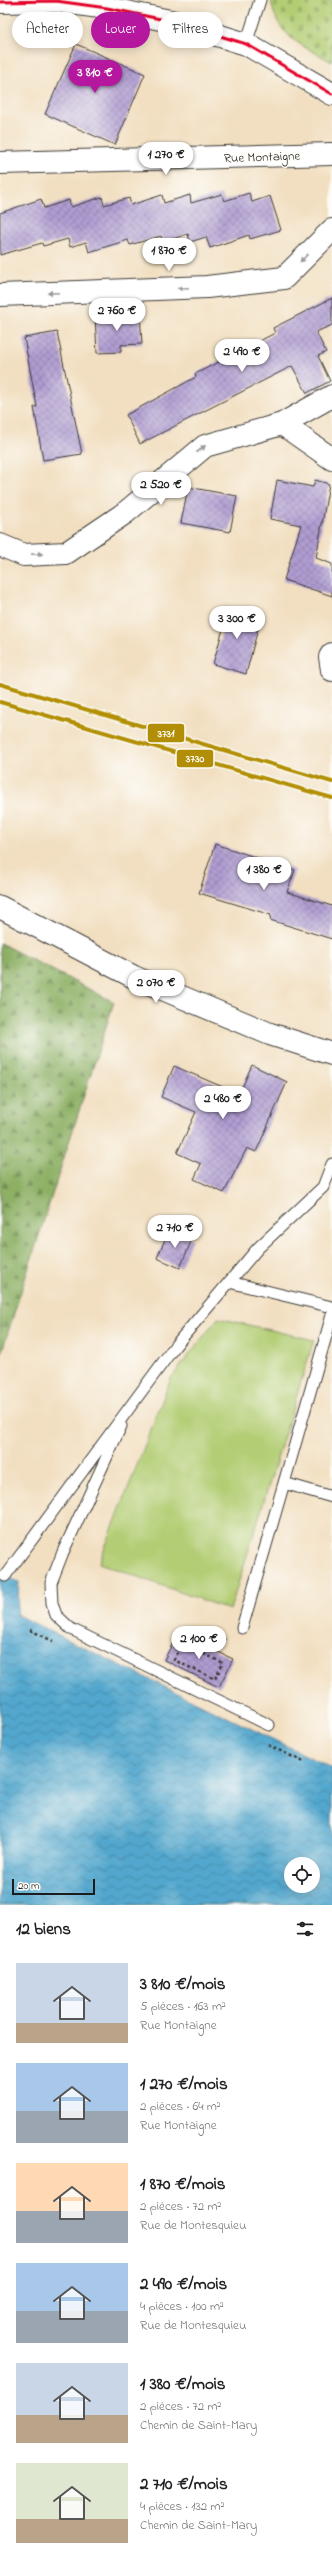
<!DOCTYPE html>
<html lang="fr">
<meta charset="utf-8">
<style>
:root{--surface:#fff;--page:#f2f2f2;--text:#202124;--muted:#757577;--accent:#b5179e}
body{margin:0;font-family:"Indie Flower",sans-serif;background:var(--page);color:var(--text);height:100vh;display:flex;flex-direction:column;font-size:15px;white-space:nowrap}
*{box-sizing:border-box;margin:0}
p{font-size:13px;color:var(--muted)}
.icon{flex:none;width:22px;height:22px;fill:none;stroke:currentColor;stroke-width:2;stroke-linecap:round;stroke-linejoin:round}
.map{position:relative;height:1905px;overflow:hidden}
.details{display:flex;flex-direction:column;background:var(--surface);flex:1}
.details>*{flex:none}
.hud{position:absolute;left:12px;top:12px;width:308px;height:36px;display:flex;gap:8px}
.fabs{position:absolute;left:284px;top:1857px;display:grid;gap:8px}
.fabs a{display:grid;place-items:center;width:36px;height:36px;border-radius:50%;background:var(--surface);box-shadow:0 2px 10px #0003;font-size:20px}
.scale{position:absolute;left:12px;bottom:10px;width:83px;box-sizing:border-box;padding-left:4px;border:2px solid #1c1c1c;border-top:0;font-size:11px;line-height:14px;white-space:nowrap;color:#1c1c1c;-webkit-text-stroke:3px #fdfcf7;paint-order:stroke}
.price{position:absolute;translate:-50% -34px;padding:0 9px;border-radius:14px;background:#fff;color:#222;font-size:13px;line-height:26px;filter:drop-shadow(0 1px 2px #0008)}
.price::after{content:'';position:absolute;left:50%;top:24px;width:12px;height:9px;margin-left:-6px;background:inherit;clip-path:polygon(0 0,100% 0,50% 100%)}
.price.current{background:var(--accent);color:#fff}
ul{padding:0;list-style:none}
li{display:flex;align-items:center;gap:12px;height:100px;padding:0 16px}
li span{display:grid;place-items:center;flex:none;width:112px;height:80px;border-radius:0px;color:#555}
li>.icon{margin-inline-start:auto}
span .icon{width:48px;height:48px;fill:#fffc;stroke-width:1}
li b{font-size:17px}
h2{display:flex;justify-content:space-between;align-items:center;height:48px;padding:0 16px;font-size:17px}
.pill{padding:0 14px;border-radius:18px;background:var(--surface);box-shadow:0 2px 10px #0003;font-size:14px;line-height:36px}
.pill.current{background:var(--accent);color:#fff}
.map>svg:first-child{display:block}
.green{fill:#b2cd73;stroke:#677448}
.forest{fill:url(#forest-firs);stroke:#546640}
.cemetery{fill:url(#cemetery-stones);stroke:#677448}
.water{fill:url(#water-waves);stroke:#376275;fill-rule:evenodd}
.building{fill:url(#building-cross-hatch)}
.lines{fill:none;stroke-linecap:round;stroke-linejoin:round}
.lane-casing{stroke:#3c3935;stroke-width:13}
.street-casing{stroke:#3c3935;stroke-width:24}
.path{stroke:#3c3935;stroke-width:2.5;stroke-dasharray:3 3;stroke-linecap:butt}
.lane{stroke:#fff;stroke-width:11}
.street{stroke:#fff;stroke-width:22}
.rail{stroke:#1c1c1c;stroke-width:3;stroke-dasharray:6 3;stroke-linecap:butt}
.bus-1-casing{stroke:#fdfcf7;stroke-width:6}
.bus-1{stroke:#e4002b;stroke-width:3}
.rail-1-casing{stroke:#fdfcf7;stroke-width:7}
.rail-2-casing{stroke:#fdfcf7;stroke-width:7}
.rail-1{stroke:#b28e06;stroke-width:4}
.rail-2{stroke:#b28e06;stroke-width:4}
.oneway{fill:#999}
.labels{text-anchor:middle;stroke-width:3;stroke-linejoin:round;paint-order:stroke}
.street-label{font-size:13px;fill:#1c1c1c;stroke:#fdfcf7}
.line-badge{stroke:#fdfcf7;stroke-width:1.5}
.badge-label{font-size:11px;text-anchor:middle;font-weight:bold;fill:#fff}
</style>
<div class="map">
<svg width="332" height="1905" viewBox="0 0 332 1905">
<defs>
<pattern id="forest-firs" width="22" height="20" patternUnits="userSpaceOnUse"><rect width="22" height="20" fill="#8db065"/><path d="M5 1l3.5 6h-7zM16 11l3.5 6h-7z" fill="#728e52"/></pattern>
<pattern id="cemetery-stones" width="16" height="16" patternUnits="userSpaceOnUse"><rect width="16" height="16" fill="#b2cd73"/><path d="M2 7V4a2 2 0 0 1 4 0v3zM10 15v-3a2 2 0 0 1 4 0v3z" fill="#98af63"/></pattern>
<pattern id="water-waves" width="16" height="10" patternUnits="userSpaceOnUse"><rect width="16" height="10" fill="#52a7ce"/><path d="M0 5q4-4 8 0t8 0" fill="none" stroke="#4387a6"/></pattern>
<pattern id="building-cross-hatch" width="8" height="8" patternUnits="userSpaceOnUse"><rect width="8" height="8" fill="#b09dd2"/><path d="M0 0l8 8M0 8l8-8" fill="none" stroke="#8e7faa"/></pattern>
</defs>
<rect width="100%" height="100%" fill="#fdfcf7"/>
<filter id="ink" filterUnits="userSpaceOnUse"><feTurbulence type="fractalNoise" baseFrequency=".025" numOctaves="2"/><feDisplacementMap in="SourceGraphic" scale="8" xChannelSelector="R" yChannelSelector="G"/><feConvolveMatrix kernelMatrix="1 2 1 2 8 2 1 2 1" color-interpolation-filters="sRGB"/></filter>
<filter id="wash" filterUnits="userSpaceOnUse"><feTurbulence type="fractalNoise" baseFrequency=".012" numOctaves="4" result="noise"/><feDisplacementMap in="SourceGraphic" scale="16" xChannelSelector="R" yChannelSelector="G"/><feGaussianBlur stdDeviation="0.9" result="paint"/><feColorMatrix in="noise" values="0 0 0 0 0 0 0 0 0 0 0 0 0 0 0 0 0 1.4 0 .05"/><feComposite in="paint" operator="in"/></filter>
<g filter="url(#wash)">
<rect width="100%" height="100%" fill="#f2dfc1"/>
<path class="green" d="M218,1318L314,1340L230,1610L99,1563L171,1378Z"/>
<path class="forest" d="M0,943L114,1002L0,1357Z"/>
<path class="cemetery" d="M271,0H332V62C302,45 277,38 271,0Z"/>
<path class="water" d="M0,1574L19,1582L17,1615L332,1768V1905H0ZM291,1864H313V1886H291Z"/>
<g id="blocks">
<path class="building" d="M76,44L145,74L115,145L45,114Z
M249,193L252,202L270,196L281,230L250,239L249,235L210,248L206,237L190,242L188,234L163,242L161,236L130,245L128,240L89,252L86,242L70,247L68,239L43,246L42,243L0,255V213L41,199L44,208L69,200L71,207L102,197L104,205L129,198L131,205L162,195L164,203L190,195L191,203L222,194L224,201Z
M332,298V325L316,332L326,352L318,356L330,381L307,393L292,366L140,444L126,415L196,377L195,374L275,333L273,328Z
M140,314L142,344L121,345V352L97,353L95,316Z
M57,332L82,454L43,460L34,407H37L24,338Z
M277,480L313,487L315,480L329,484L316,558L332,564V596L284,580L301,525L270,519Z
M188,487L237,496L230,532L181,523Z
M225,608L261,617L246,674L213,664L223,629L218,628Z
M215,844L295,870L287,892L332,906V939L270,920L271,915L199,893Z
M252,1065L287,1082L256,1152L247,1148L224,1193L194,1179L201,1164L177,1153L196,1112L161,1097L174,1066L239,1094Z
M169,1230L192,1239L180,1268L157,1258Z
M178,1633L233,1659L219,1687L164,1660Z"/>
</g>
</g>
<g filter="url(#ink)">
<use href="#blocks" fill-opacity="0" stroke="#3c3935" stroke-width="1"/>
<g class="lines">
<g class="lane-casing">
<path id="lane" d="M246,44L260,0
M229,1282L332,1307
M332,1315L284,1483L332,1497
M121,1426L63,1552L51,1583L52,1603L56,1615L71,1629L269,1725
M5,1576L175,1346L258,1248L323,1187L332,1164
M242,1628L284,1483"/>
</g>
<g class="street-casing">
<path id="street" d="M0,2L56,1L107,8L175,22L246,44L332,94
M0,163L332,154
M0,295L207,287L284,278L332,230
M282,424L332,396
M0,545L24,555L66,553L125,513L205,446L282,424L332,459
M332,654L330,657L332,670
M0,907L134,977L270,1034L332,1054"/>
</g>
<path class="path" d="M30,1630L53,1641
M182,1643L223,1663L215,1679L174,1660Z
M202,1652L226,1638
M268,1745L304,1762"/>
<use href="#lane" class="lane"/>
<use href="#street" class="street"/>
<path class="rail" d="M289,785L332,799"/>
<g class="bus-1-casing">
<path id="bus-1" d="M0,2L56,1L107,8L175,22L246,44L332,94"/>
</g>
<use href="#bus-1" class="bus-1"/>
<g class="rail-1-casing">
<path id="rail-1" d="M0,684L332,782"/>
</g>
<g class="rail-2-casing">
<path id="rail-2" d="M0,702L332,798"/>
</g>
<use href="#rail-1" class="rail-1"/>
<use href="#rail-2" class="rail-2"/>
</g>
<defs><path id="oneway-solid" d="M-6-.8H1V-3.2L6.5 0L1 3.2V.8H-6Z"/></defs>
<g class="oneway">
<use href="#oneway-solid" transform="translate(304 258) rotate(135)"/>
<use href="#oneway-solid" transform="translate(183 288) rotate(178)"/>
<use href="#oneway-solid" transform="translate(53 293) rotate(178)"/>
<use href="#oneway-solid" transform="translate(201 449) rotate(-37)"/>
<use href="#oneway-solid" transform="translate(37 554) rotate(-1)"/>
</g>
</g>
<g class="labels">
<g class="street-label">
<text transform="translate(262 156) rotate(-2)" y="5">Rue Montaigne</text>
</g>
</g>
<g class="line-badge">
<rect x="147" y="723" width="38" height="20" rx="4" fill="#b28e06"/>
<rect x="176" y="749" width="38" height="19" rx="4" fill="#b28e06"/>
</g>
<g class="badge-label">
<text x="166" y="737">3731</text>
<text x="195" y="762">3730</text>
</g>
</svg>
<div class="fabs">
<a><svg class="icon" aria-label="locate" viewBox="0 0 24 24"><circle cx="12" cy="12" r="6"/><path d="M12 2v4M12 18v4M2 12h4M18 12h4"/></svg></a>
</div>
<div class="scale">20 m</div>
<b class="price current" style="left:95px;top:94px">3 810 €</b>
<b class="price" style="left:166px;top:176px">1 270 €</b>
<b class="price" style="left:169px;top:272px">1 870 €</b>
<b class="price" style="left:117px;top:332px">2 760 €</b>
<b class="price" style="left:242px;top:373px">2 490 €</b>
<b class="price" style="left:161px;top:506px">2 520 €</b>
<b class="price" style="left:237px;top:640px">3 300 €</b>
<b class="price" style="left:264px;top:891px">1 380 €</b>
<b class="price" style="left:156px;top:1004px">2 070 €</b>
<b class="price" style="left:223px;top:1120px">2 480 €</b>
<b class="price" style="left:175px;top:1249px">2 710 €</b>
<b class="price" style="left:199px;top:1660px">2 100 €</b>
<div class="hud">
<a class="pill">Acheter</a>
<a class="pill current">Louer</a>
<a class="pill">Filtres</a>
</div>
</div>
<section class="details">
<h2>12 biens<svg class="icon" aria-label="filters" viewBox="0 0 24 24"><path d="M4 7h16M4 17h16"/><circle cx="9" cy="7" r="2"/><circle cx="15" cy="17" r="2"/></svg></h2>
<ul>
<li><span style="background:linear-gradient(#c9d6e8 75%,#b9a48a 0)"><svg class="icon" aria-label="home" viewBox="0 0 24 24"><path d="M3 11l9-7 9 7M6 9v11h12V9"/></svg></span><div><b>3 810 €/mois</b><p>5 pièces · 163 m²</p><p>Rue Montaigne</p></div></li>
<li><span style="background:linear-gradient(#a9c7e8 60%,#9aa5b1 0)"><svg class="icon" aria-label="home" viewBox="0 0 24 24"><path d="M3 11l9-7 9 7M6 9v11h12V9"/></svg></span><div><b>1 270 €/mois</b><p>2 pièces · 64 m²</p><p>Rue Montaigne</p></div></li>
<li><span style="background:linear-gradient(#ffd9b3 60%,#9aa5b1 0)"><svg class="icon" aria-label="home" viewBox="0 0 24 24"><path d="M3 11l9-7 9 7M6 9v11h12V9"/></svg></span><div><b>1 870 €/mois</b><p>2 pièces · 72 m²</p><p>Rue de Montesquieu</p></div></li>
<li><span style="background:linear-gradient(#a9c7e8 60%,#9aa5b1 0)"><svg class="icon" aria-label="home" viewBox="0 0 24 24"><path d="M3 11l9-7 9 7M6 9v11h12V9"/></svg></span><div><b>2 490 €/mois</b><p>4 pièces · 100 m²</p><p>Rue de Montesquieu</p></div></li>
<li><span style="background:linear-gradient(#c9d6e8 65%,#b9a48a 0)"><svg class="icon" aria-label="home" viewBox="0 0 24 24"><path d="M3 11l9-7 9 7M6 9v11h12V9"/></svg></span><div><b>1 380 €/mois</b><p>2 pièces · 72 m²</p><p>Chemin de Saint-Mary</p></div></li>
<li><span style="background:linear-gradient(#dfe7d0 70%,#b9a48a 0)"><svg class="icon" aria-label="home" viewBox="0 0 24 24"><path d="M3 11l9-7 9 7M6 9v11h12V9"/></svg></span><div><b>2 710 €/mois</b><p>4 pièces · 132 m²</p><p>Chemin de Saint-Mary</p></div></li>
</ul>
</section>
